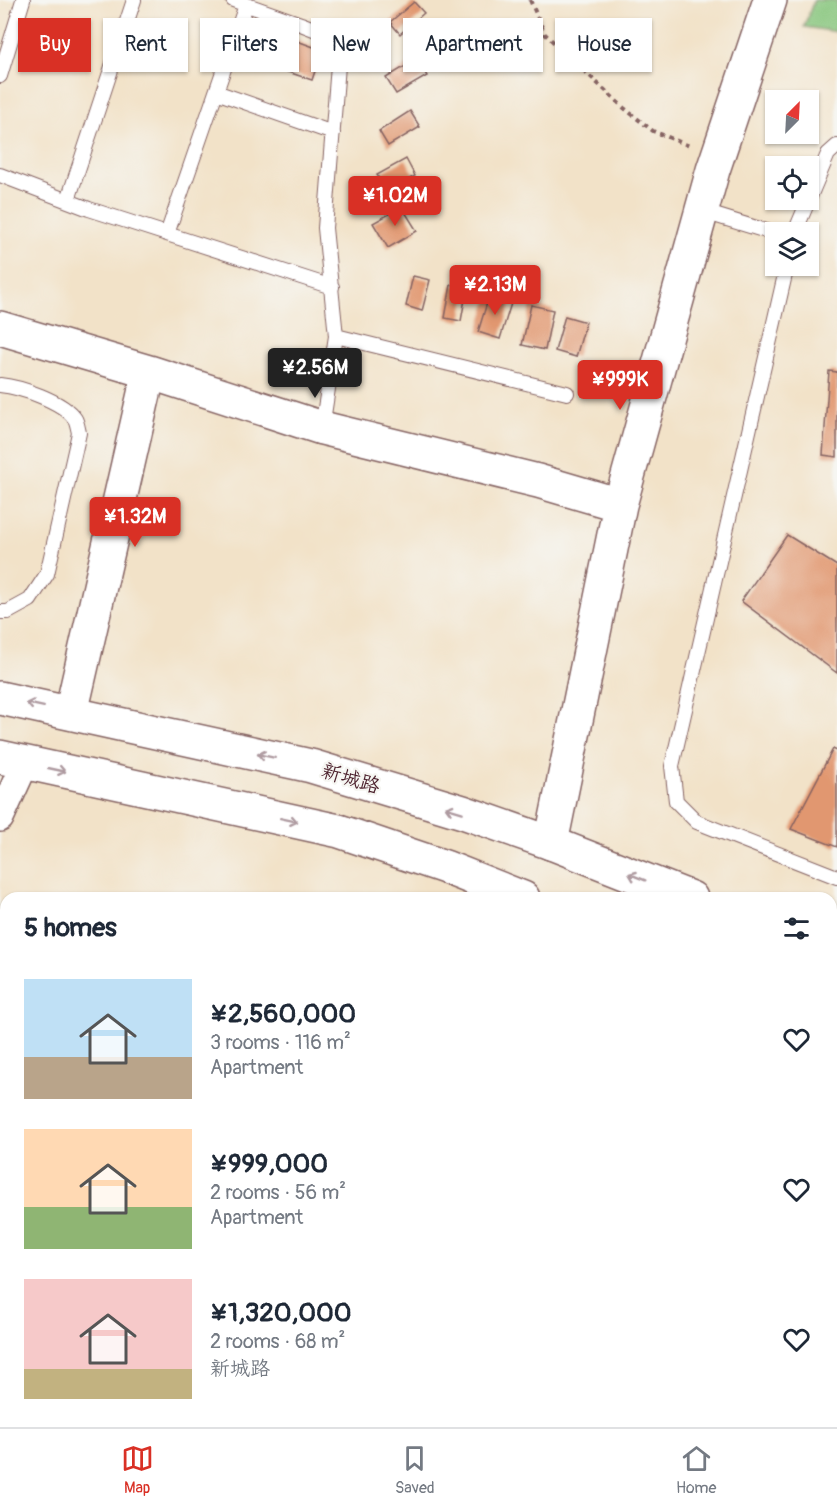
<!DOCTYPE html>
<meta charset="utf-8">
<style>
:root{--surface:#fff;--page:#f2f2f3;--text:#1f2937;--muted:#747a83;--line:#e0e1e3;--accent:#d93025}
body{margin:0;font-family:Pangolin,"LXGW WenKai TC",sans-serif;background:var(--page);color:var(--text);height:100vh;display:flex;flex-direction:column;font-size:22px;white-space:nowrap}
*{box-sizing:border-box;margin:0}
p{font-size:20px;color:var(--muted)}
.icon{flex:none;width:33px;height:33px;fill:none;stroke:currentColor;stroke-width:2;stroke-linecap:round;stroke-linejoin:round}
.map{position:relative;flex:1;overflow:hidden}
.sheet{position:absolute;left:0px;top:892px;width:837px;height:536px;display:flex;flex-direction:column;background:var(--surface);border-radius:18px 18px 0 0;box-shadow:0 2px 4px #0004}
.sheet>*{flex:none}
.guide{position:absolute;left:18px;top:18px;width:801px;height:54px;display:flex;gap:12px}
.needle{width:39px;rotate:24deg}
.buttons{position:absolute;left:765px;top:90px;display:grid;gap:12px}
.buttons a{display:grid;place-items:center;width:54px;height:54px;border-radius:0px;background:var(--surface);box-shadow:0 2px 4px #0004;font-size:30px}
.price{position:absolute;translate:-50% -51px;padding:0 14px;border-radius:6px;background:var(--accent);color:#fff;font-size:20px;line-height:39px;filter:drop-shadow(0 2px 3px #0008)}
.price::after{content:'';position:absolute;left:50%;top:36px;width:18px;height:14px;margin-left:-9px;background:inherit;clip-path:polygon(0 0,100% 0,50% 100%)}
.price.on{background:#222;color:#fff}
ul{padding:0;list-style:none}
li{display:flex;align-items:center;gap:18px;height:150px;padding:0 24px}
li span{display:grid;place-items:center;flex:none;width:168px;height:120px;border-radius:0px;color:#555}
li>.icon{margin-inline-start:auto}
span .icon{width:72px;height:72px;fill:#fffc;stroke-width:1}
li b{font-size:26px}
h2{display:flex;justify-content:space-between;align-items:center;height:72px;padding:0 24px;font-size:26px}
.pill{padding:0 21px;border-radius:0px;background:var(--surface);box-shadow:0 2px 4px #0004;font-size:21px;line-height:54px}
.pill.on{background:var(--accent);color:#fff}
.dock{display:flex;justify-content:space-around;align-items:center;height:84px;border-top:2px solid var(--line);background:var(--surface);font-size:16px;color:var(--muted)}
.dock a{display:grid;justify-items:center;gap:3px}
.dock .on{color:var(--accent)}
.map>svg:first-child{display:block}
.green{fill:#86c57b;stroke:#687253;stroke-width:1.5}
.building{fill:#e1976f}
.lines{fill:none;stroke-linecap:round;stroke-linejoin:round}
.service-casing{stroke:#856362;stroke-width:16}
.minor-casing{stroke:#856362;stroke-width:30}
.tertiary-casing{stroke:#856362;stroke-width:36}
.primary-casing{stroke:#856362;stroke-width:36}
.path{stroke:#856362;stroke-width:4;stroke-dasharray:4.5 4.5;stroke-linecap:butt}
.service{stroke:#fff;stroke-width:14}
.minor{stroke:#fff;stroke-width:27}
.tertiary{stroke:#fff;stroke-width:33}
.primary{stroke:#fff;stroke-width:33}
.oneway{stroke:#ae9aa0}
.labels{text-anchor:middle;stroke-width:4.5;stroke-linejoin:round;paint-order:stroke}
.street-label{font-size:20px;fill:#4a1f2b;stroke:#f6f6f2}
</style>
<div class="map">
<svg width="837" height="1427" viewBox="0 0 837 1427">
<rect width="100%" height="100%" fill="#f6f6f2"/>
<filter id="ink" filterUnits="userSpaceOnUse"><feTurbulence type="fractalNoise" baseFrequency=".0167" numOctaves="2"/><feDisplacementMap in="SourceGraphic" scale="12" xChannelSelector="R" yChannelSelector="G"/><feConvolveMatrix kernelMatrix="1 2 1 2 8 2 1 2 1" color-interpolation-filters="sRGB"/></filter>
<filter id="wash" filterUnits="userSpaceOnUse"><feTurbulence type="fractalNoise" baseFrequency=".008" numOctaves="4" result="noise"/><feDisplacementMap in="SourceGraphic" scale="24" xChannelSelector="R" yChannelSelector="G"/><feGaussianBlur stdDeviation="1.35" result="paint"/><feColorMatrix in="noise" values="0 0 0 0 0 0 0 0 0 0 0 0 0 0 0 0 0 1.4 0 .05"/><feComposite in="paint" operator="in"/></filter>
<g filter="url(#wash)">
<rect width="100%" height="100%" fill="#f2e2c8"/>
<path class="green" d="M814,0H837V32L804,27Z"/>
<g id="blocks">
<path class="building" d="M414,2L424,13L400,34L390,22Z
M275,33L322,50L312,80L264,64Z
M417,59L427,76L396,94L386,78Z
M410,111L420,127L388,146L379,131Z
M406,159L415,176L386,191L377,175Z
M402,207L417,231L388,248L373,223Z
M413,276L430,280L422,311L406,306Z
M451,285L467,288L461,321L445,318Z
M490,293L512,300L500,339L478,332Z
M531,305L553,310L545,350L522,345Z
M565,316L586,322L576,357L555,351Z
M829,371L837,372V457L823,455Z
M787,535L837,566V673L741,601Z
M833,749L837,751V847L791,829Z
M6,1244V1272L0,1276V1246Z
M837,1329V1427H600L593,1422H831V1332Z
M287,1422H344L345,1425L338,1427H289Z
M391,1422H427L429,1427H393Z
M432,1422H453L463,1427H430Z"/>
</g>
</g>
<g filter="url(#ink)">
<use href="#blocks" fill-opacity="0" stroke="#856362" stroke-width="1.5"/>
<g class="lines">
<g class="service-casing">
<path id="service" d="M233,0L301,24L329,35L339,53L325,228L336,336L322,428
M0,76L23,0
M216,92L333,133
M0,175L89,209L332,287
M68,200L134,0
M701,211L776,234
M795,232L828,154L837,146
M167,234L246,5
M787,266L672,766L676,801L697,822L837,877
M336,336L567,393
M0,385C20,387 63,401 75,419C77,422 78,429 79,433L47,574L30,600L8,612H0
M831,1108L837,1109
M831,1313L837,1314"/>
</g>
<g class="minor-casing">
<path id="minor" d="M0,818L25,763"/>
</g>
<g class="tertiary-casing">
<path id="tertiary" d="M0,328L149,372L322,428L538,481L620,505
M71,713L149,372
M551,843L620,505L713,170L770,0"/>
</g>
<g class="primary-casing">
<path id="primary" d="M0,698L311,766L463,812L551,843L691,898
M0,757L339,831L445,867L523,898
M831,955L837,957
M831,1017L837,1019"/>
</g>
<path class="path" d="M530,0L545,34L624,108L653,131L692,147"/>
<use href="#service" class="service"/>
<use href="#minor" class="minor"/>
<use href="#tertiary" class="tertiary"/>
<use href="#primary" class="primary"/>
</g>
<defs><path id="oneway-shaft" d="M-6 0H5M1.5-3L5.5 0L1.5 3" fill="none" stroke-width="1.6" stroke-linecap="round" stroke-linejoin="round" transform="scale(1.5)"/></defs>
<g class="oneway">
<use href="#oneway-shaft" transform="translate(35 705) rotate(-168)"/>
<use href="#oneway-shaft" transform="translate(266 756) rotate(-168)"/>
<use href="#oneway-shaft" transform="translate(57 770) rotate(12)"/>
<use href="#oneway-shaft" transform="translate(454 810) rotate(-163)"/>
<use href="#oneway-shaft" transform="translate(289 820) rotate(12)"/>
<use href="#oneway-shaft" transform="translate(637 877) rotate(-158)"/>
</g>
</g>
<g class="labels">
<g class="street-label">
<text transform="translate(351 778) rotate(17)" y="7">新城路</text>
</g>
</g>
</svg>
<div class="buttons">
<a><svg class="needle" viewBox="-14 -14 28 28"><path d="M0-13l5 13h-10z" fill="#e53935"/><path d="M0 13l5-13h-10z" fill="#747a83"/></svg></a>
<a><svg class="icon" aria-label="locate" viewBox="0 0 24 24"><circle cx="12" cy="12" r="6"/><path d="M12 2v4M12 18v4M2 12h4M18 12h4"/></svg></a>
<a><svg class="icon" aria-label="layers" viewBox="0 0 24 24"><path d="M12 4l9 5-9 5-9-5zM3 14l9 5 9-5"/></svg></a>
</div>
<b class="price" style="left:395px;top:227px">¥1.02M</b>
<b class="price" style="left:495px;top:316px">¥2.13M</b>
<b class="price on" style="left:315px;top:399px">¥2.56M</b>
<b class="price" style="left:620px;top:411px">¥999K</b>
<b class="price" style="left:135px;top:548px">¥1.32M</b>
<div class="guide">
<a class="pill on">Buy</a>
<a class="pill">Rent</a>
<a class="pill">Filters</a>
<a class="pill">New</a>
<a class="pill">Apartment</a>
<a class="pill">House</a>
</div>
<section class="sheet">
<h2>5 homes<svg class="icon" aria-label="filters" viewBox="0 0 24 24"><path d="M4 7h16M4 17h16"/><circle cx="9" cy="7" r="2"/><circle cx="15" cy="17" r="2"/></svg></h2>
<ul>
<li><span style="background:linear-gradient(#bfe0f5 65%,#b9a48a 0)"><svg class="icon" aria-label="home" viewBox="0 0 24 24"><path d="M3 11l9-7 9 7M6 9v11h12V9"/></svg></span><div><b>¥2,560,000</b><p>3 rooms · 116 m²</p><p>Apartment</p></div><svg class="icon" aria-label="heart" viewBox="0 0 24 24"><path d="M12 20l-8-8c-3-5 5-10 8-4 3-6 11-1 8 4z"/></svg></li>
<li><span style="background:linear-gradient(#ffd9b3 65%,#8fb573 0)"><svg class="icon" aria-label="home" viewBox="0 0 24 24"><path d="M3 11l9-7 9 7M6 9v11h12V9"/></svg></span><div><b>¥999,000</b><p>2 rooms · 56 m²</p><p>Apartment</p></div><svg class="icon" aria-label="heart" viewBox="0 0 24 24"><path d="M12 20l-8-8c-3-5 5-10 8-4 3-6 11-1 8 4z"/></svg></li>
<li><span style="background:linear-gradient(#f6c9c9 75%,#c2b280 0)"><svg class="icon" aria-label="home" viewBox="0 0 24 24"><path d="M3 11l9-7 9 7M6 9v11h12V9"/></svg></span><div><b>¥1,320,000</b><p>2 rooms · 68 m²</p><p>新城路</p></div><svg class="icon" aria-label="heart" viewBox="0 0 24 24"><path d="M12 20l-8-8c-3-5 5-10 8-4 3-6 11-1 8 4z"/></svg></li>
</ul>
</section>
</div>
<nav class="dock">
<a class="on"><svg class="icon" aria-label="map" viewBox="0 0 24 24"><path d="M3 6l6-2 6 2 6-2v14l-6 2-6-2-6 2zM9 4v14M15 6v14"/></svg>Map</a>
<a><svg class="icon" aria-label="saved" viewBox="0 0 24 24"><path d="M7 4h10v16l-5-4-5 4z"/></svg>Saved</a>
<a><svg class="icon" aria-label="home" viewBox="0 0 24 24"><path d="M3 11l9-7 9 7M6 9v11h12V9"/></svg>Home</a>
</nav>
